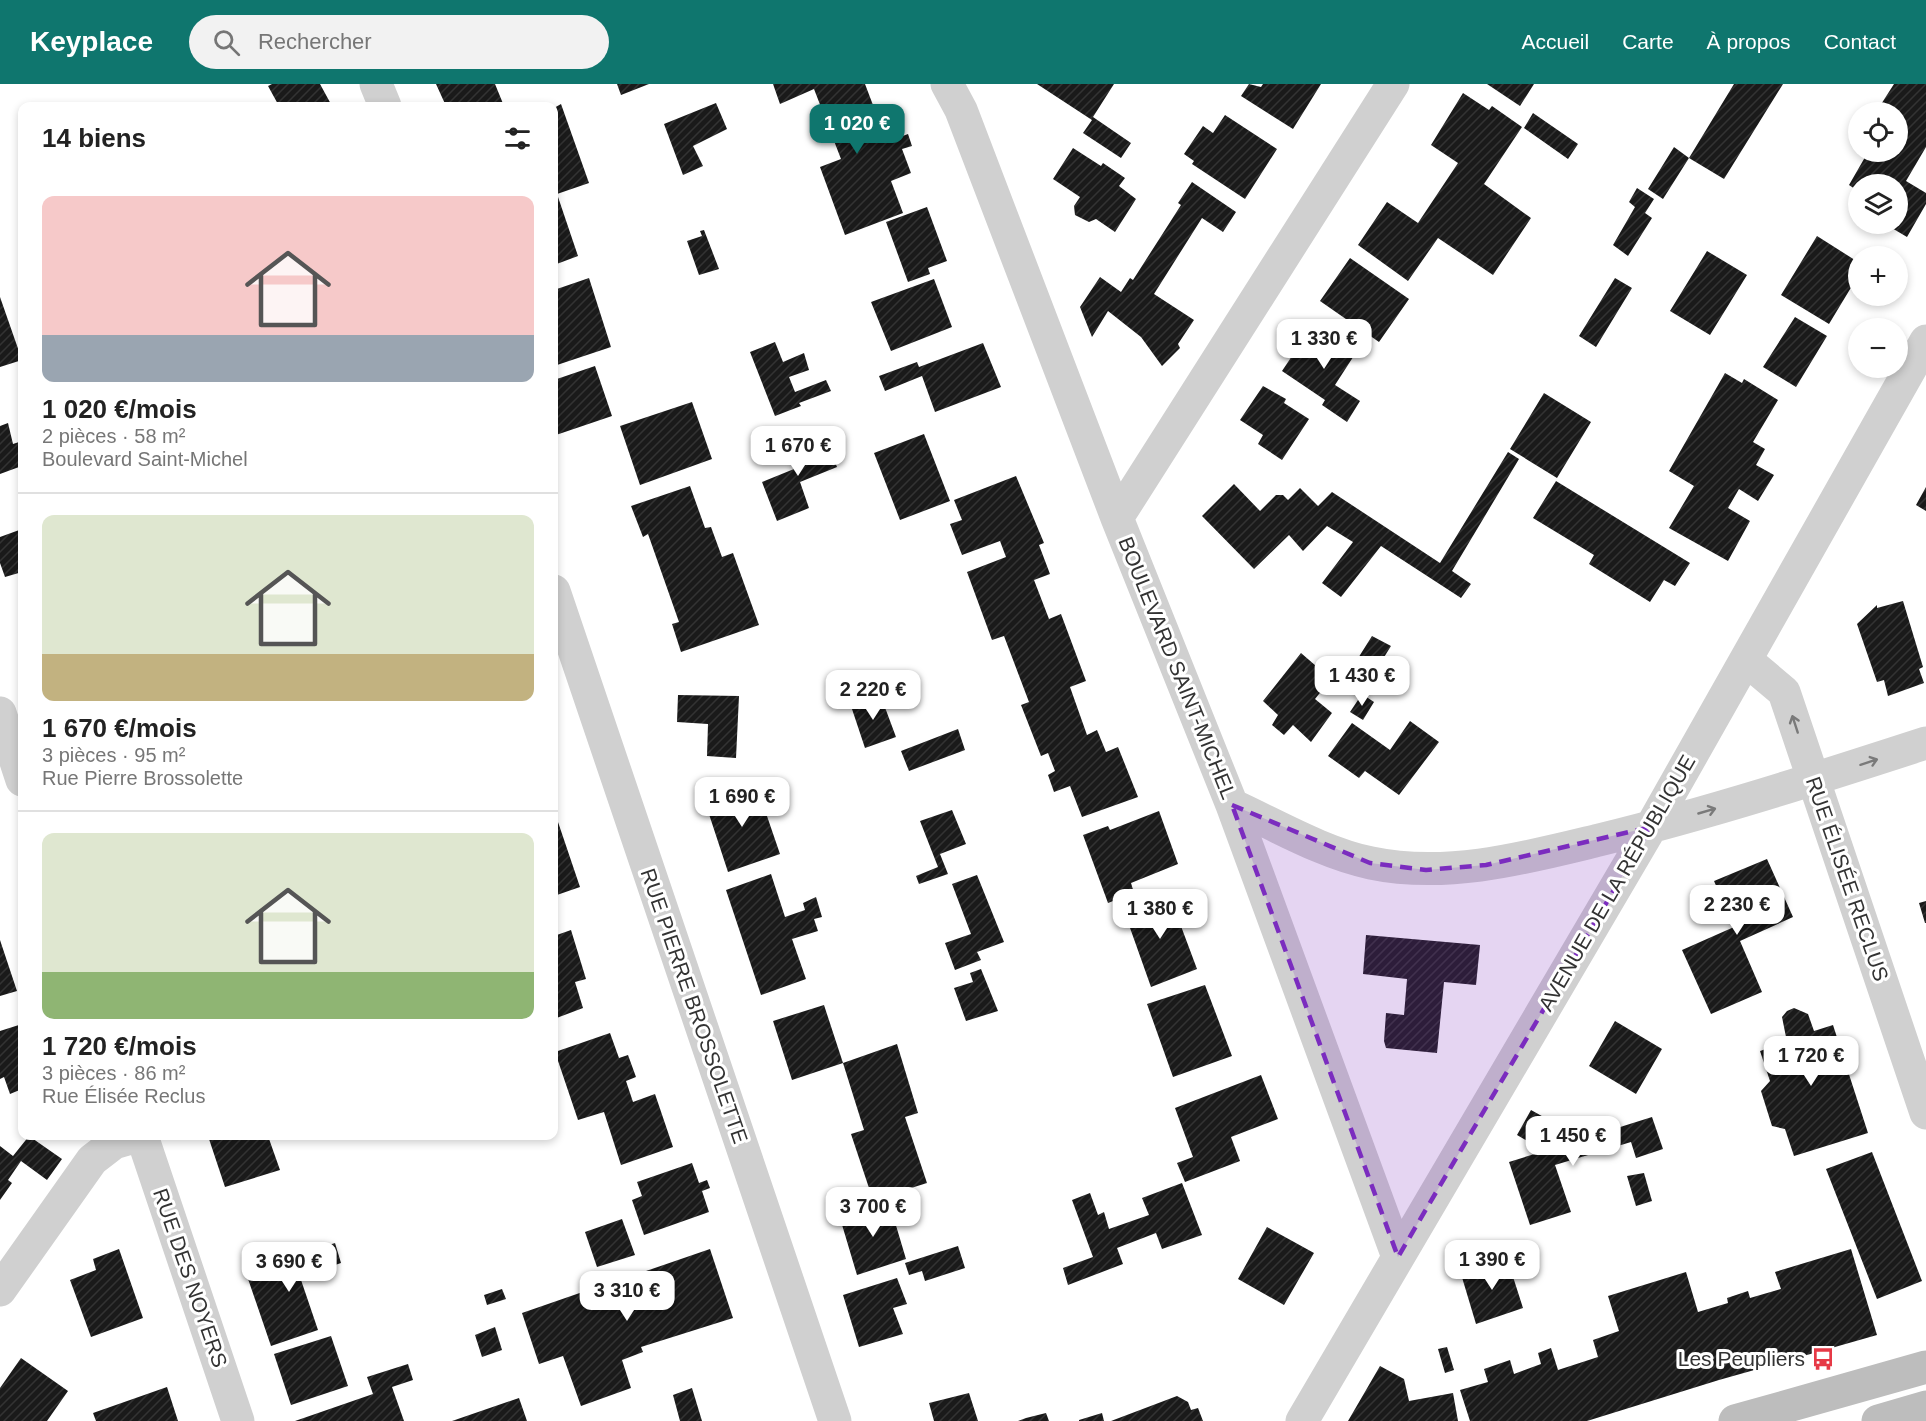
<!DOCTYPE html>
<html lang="fr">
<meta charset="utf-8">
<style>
:root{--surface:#fff;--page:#f2f2f2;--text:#222;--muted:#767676;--line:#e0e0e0;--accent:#0f766e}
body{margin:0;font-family:Helvetica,sans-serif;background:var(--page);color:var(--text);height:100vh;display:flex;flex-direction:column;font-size:22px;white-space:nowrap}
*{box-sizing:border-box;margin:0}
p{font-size:20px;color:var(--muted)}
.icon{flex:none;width:33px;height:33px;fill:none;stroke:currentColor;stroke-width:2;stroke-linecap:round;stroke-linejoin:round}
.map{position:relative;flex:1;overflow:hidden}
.details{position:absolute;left:18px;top:18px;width:540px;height:1038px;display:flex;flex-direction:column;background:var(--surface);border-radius:12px;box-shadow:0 3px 9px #0003}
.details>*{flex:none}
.fabs{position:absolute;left:1848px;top:18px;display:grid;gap:12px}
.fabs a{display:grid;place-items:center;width:60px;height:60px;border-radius:50%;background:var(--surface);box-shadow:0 3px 9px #0003;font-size:30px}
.price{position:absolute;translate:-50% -51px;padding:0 14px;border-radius:12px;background:#fff;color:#222;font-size:20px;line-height:39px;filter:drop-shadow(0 2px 3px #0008)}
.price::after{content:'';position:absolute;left:50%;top:36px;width:18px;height:14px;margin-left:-9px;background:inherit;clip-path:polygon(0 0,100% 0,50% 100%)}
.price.on{background:var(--accent);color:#fff}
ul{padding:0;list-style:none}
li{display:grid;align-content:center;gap:12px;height:318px;padding:0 24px}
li+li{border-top:2px solid var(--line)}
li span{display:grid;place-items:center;height:186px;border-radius:12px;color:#555}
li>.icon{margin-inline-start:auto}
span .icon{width:108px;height:108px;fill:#fffc;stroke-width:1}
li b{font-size:26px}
h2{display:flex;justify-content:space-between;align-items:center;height:72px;padding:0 24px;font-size:26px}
header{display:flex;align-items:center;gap:36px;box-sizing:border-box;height:84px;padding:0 30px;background:var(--accent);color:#fff}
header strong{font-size:28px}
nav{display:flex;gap:33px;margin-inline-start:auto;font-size:21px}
.search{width:420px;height:54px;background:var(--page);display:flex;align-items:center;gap:15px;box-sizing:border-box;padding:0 21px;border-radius:33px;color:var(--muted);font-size:22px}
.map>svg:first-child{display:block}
.building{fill:url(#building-hatch)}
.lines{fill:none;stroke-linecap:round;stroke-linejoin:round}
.street{stroke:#d0d0d0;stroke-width:33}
.secondary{stroke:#bdbdbd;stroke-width:33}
.oneway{stroke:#7a7a7a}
.marked{fill:#7b2cbf;fill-opacity:0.2;stroke:#7b2cbf;stroke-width:4.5;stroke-dasharray:12 8;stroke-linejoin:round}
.labels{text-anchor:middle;stroke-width:6;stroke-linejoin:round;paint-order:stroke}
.street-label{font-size:21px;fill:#333;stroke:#fff}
.poi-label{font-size:21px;fill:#333;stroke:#fff;text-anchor:end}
</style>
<header>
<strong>Keyplace</strong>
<div class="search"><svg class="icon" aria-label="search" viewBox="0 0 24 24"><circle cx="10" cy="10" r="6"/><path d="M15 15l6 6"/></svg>Rechercher</div>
<nav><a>Accueil</a><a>Carte</a><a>À propos</a><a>Contact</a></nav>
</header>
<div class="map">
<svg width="1926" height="1337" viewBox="0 0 1926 1337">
<defs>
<pattern id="building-hatch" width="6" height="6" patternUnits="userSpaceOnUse" patternTransform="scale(1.5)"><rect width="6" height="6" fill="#1a1a1a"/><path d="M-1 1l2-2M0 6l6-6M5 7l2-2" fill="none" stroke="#333"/></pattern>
</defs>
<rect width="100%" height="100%" fill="#fff"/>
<path class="building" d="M272,0H320L332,22H279L268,2Z
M436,0H495L504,22H458L457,20L446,22Z
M617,0H649L621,11Z
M773,0H865L887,58L908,50L912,62L902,65L911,89L891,97L903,129L845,151L820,83L841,75L814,5L780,20Z
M1037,0H1114L1093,33L1131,59L1121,74L1083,49L1092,36Z
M1249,0L1261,3L1263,0H1321L1293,45L1241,12Z
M1487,0H1534L1520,22Z
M1734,0H1783L1724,95L1689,74Z
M1894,0H1926V63L1906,97L1926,109V120L1907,153L1885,140H1898V100H1858V107L1849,101L1868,68H1898V28H1884L1878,25Z
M1463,9L1489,26L1492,22L1522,43L1484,100L1531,134L1493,191L1438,154L1408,197L1358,161L1387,118L1418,139L1458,79L1431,61Z
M716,19L727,45L693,62L703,82L683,91L664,40Z
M561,20L589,99L557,110L578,172L554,181V24Z
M1533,29L1578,60L1568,75L1524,44Z
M1225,31L1277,65L1245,115L1192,80L1194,77L1184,70L1203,42L1213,49Z
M1674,63L1689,74L1663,115L1648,105Z
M1073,64L1101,82L1103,79L1125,94L1119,102L1136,115L1115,148L1096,135L1089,138L1075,131L1074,122L1080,113L1053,95Z
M1192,98L1236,128L1223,148L1202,134L1154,210L1194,236L1178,260L1180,264L1162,282L1141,253L1108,227L1092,253L1080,223L1100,193L1121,208L1130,194L1133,196L1181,121L1178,119Z
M1637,104L1654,115L1645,129L1652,134L1628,172L1613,161L1635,123L1629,118Z
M927,123L947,177L928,184L930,190L908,198L886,138Z
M704,146L719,185L699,191L687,157L702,152L700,147Z
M1817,152L1858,178V192L1829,240L1781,211Z
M1707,167L1747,191L1710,251L1670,227Z
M1350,174L1409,215L1379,258L1320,217Z
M589,194L611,263L554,282V206Z
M1615,194L1632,204L1596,263L1579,252Z
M934,195L952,243L891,267L871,218Z
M0,213L22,276L0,283Z
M1795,233L1827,252L1796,303L1763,283Z
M1314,239L1357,267L1335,301L1360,317L1347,338L1322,321L1325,316L1282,287Z
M775,258L783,278L804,269L809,286L789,293L795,308L826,296L831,307L799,319L801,322L775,332L750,268Z
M983,259L1001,303L935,328L922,292L885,307L879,292L917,278L919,283Z
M595,282L612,332L556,351L554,296Z
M1725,289L1742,299L1744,295L1778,316L1753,358L1765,365L1756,381L1774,391L1758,417L1739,405L1728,424L1750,437L1728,477L1669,444L1694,402L1669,387Z
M1263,302L1286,315L1284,319L1309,335L1282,376L1258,360L1263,351L1240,336Z
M1544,309L1591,338L1557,394L1510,365Z
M692,318L712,375L640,401L620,342Z
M8,339L13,360L22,357V394L19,383L0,390V342Z
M924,350L950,417L900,436L874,369Z
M824,351L837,383L800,398L809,424L777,437L762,398L794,385L787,365Z
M1508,368L1519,375L1452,487L1471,500L1461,514L1381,462L1341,513L1322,499L1353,458L1327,442L1303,467L1289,451L1254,485L1202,432L1234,400L1260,427L1276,411H1283L1288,416L1300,404L1318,422L1332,408L1440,479Z
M1016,392L1044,459L1039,461L1050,490L1034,496L1049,535L1061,530L1086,597L1070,603L1087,651L1097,646L1106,668L1118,663L1138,713L1082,733L1070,702L1054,708L1048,691L1055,687L1048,669L1041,672L1021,621L1029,618L1004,552L992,556L967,488L1006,473L1000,457L962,471L950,440L962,436L954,416Z
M1556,397L1690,479L1675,502L1664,496L1650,518L1589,480L1594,471L1533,434Z
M690,402L705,444L711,443L722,473L733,469L759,541L681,568L672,540L679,538L648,450L643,453L631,422Z
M1926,403V427L1916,421Z
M22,445V488L5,493L0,479V453Z
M1903,517L1923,583L1919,585L1924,599L1888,612L1884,596L1877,598L1857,540L1877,521V524Z
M1372,552L1391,562L1373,591L1355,579Z
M1301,569L1331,595L1315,615L1332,629L1311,658L1293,641L1284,651L1272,641L1278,631L1263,617Z
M880,610L896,653L865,664L850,619Z
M1362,610L1374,618L1363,636L1350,628Z
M678,611L739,612L736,674L707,672L708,640L677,638Z
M1410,637L1439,658L1399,711L1365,687L1359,694L1328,672L1352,639L1390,666Z
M958,645L965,666L909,687L901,667Z
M756,700L780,770L728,788L705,718Z
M952,726L966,760L940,770L948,790L919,800L916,792L938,783L920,737Z
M1159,727L1178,780L1131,799L1134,809L1108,819L1083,751L1108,742L1110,746Z
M558,738L580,803L554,812V740Z
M1767,775L1793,833L1740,857L1762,908L1711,930L1682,866L1734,843L1714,797Z
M771,790L785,833L805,826L803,819L816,813L822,833L814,835L818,847L792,855L806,895L761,911L726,806Z
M977,791L1004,858L977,868L981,876L955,886L945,859L971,850L952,800Z
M1169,810L1197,885L1151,903L1124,827Z
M1926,817V839H1925L1919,819Z
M571,846L586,895L575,898L583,924L554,935V852Z
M1366,851L1480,861L1476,901L1444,898L1437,969L1386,964L1384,957L1386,929L1404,931L1407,895L1363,890Z
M0,856L17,907L0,912Z
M981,885L998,927L966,937L954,904L973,898L970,889Z
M1205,901L1232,972L1173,993L1147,920Z
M824,921L843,979L792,996L773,937Z
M1794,924L1808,930L1814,947L1833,941L1868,1049L1794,1072L1785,1045L1772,1042L1761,1007L1770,997L1760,967L1787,958L1782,933L1787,927Z
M1615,937L1662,965L1636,1010L1589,982Z
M22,940V1005L10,1010L4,993L0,995V947Z
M610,949L619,974L628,971L636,993L626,997L633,1018L655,1010L673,1063L621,1081L604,1028L578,1036L555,968Z
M897,960L918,1029L905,1033L927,1099L873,1116L851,1050L864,1046L843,979Z
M1261,991L1278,1035L1231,1053L1240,1077L1185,1098L1177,1079L1193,1073L1175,1024Z
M1531,1026L1549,1036L1539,1053L1535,1051L1531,1059L1517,1051Z
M1652,1033L1663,1065L1636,1074L1631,1058L1555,1081L1571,1128L1530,1141L1509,1078Z
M29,1052L62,1075L47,1096L21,1077L8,1096L12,1099L0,1116V1062L13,1072Z
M208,1052H268L280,1086L225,1103Z
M1872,1068L1922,1197L1877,1215L1826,1085Z
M692,1079L699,1099L707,1096L710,1104L702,1107L709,1128L644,1151L632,1116L642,1112L637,1098Z
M1644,1089L1652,1117L1636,1122L1627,1092Z
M1182,1099L1202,1151L1162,1165L1156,1149L1117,1164L1123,1180L1068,1201L1063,1184L1093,1173L1072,1116L1090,1109L1098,1131L1104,1128L1109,1145L1149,1131L1142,1114Z
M889,1118L906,1175L857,1191L840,1134Z
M622,1135L635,1171L597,1183L585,1148Z
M1267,1143L1314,1169L1284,1221L1238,1195Z
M335,1159L341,1179L300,1193L318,1246L271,1262L246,1189Z
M958,1162L965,1184L925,1197L922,1187L909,1191L905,1179Z
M119,1165L143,1234L91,1253L70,1196L96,1186L93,1175Z
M710,1165L733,1234L641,1263L643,1268L622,1276L631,1304L581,1322L563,1272L539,1280L522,1229L597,1203L601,1214L621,1207L617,1197Z
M1851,1165L1877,1251L1719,1296L1587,1337H1470L1460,1306L1488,1298L1484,1285L1510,1276L1514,1290L1541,1280L1538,1269L1551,1264L1558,1286L1598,1273L1593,1256L1619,1247L1608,1212L1686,1188L1698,1228L1728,1219L1727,1214L1748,1207L1750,1214L1781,1205L1775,1188Z
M1507,1174L1523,1224L1476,1240L1461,1190Z
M897,1194L907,1220L893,1224L903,1250L859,1263L843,1211Z
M502,1205L506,1215L487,1221L484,1211Z
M495,1243L502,1266L482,1273L475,1251Z
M331,1252L348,1302L291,1321L274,1270Z
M1447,1263L1454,1286L1445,1289L1438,1265Z
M21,1274L68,1307L47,1337H0V1304Z
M408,1280L413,1296L392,1303L404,1337H295L373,1310L367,1293Z
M1380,1282L1404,1295L1409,1317L1453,1309L1458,1337H1348Z
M167,1303L178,1337H96L93,1329Z
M692,1304L702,1337H680L673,1311Z
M969,1309L978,1337H934L929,1319Z
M1177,1312L1188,1318L1191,1326L1198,1324L1203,1337H1111Z
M519,1314L527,1337H452Z
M1046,1329L1049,1337H1018L1026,1334Z
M1102,1329L1104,1337H1079V1336Z"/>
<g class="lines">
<path class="street" d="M376,0L385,22
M947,0L961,26L1117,434L1232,721L1398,1173
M1117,434L1393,0
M554,507L835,1337
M1746,576L1784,608L1926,1029
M0,629L22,696
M1232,721C1276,741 1323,769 1371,779C1447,795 1525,774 1599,756C1710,729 1818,694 1926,659
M142,1052L238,1337
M0,1206L92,1076L114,1059L138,1052
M1302,1337L1651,743L1926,257"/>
<path class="secondary" d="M1735,1337L1926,1283
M1878,1337L1926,1323"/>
</g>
<defs><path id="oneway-shaft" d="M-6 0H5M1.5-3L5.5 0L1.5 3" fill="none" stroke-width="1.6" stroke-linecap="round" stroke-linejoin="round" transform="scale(1.5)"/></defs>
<g class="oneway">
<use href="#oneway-shaft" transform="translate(1795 640) rotate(-108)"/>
<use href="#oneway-shaft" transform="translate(1869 678) rotate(-18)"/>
<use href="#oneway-shaft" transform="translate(1707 727) rotate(-16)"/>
</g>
<path class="marked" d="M1232,721L1370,779L1426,786L1486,781L1651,743L1398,1173Z"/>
<defs>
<g id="bus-bare" transform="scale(1.8)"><path d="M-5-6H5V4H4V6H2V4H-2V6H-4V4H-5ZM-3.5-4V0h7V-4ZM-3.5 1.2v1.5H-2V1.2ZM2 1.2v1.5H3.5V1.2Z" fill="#e63946" stroke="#fff" stroke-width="2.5" paint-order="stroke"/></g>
</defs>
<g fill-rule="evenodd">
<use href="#bus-bare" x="1823" y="1275"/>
</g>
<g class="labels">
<g class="street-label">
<text transform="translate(1177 584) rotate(68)" y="7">BOULEVARD SAINT-MICHEL</text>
<text transform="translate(1847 795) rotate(71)" y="7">RUE ÉLISÉE RECLUS</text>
<text transform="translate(1617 799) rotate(-60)" y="7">AVENUE DE LA RÉPUBLIQUE</text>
<text transform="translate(694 922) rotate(71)" y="7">RUE PIERRE BROSSOLETTE</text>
<text transform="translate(190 1194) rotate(71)" y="7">RUE DES NOYERS</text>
</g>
<g class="poi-label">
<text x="1805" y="1282">Les Peupliers</text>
</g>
</g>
</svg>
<div class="fabs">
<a><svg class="icon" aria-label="locate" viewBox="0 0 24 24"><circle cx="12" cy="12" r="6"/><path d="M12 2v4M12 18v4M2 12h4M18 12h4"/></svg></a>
<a><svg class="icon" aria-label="layers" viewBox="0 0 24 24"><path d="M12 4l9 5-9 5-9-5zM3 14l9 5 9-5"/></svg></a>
<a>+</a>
<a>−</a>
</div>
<b class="price on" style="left:857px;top:71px">1 020 €</b>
<b class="price" style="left:1324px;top:286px">1 330 €</b>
<b class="price" style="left:798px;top:393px">1 670 €</b>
<b class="price" style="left:1362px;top:623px">1 430 €</b>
<b class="price" style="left:873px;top:637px">2 220 €</b>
<b class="price" style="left:742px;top:744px">1 690 €</b>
<b class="price" style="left:1737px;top:852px">2 230 €</b>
<b class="price" style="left:1160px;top:856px">1 380 €</b>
<b class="price" style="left:1811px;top:1003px">1 720 €</b>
<b class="price" style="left:1573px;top:1083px">1 450 €</b>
<b class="price" style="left:873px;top:1154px">3 700 €</b>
<b class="price" style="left:1492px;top:1207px">1 390 €</b>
<b class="price" style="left:289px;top:1209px">3 690 €</b>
<b class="price" style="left:627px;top:1238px">3 310 €</b>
<section class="details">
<h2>14 biens<svg class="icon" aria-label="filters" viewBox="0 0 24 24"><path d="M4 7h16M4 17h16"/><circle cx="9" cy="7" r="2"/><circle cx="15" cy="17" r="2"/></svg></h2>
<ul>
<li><span style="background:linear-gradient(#f6c9c9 75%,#9aa5b1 0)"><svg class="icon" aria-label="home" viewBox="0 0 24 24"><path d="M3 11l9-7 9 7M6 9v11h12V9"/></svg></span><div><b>1 020 €/mois</b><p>2 pièces · 58 m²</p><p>Boulevard Saint-Michel</p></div></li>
<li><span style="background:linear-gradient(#dfe7d0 75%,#c2b280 0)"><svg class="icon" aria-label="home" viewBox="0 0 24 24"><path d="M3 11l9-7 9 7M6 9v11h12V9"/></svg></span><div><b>1 670 €/mois</b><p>3 pièces · 95 m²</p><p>Rue Pierre Brossolette</p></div></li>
<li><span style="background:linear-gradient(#dfe7d0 75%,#8fb573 0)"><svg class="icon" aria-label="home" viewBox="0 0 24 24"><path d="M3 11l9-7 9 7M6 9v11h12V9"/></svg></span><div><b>1 720 €/mois</b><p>3 pièces · 86 m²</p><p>Rue Élisée Reclus</p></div></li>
</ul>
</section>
</div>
